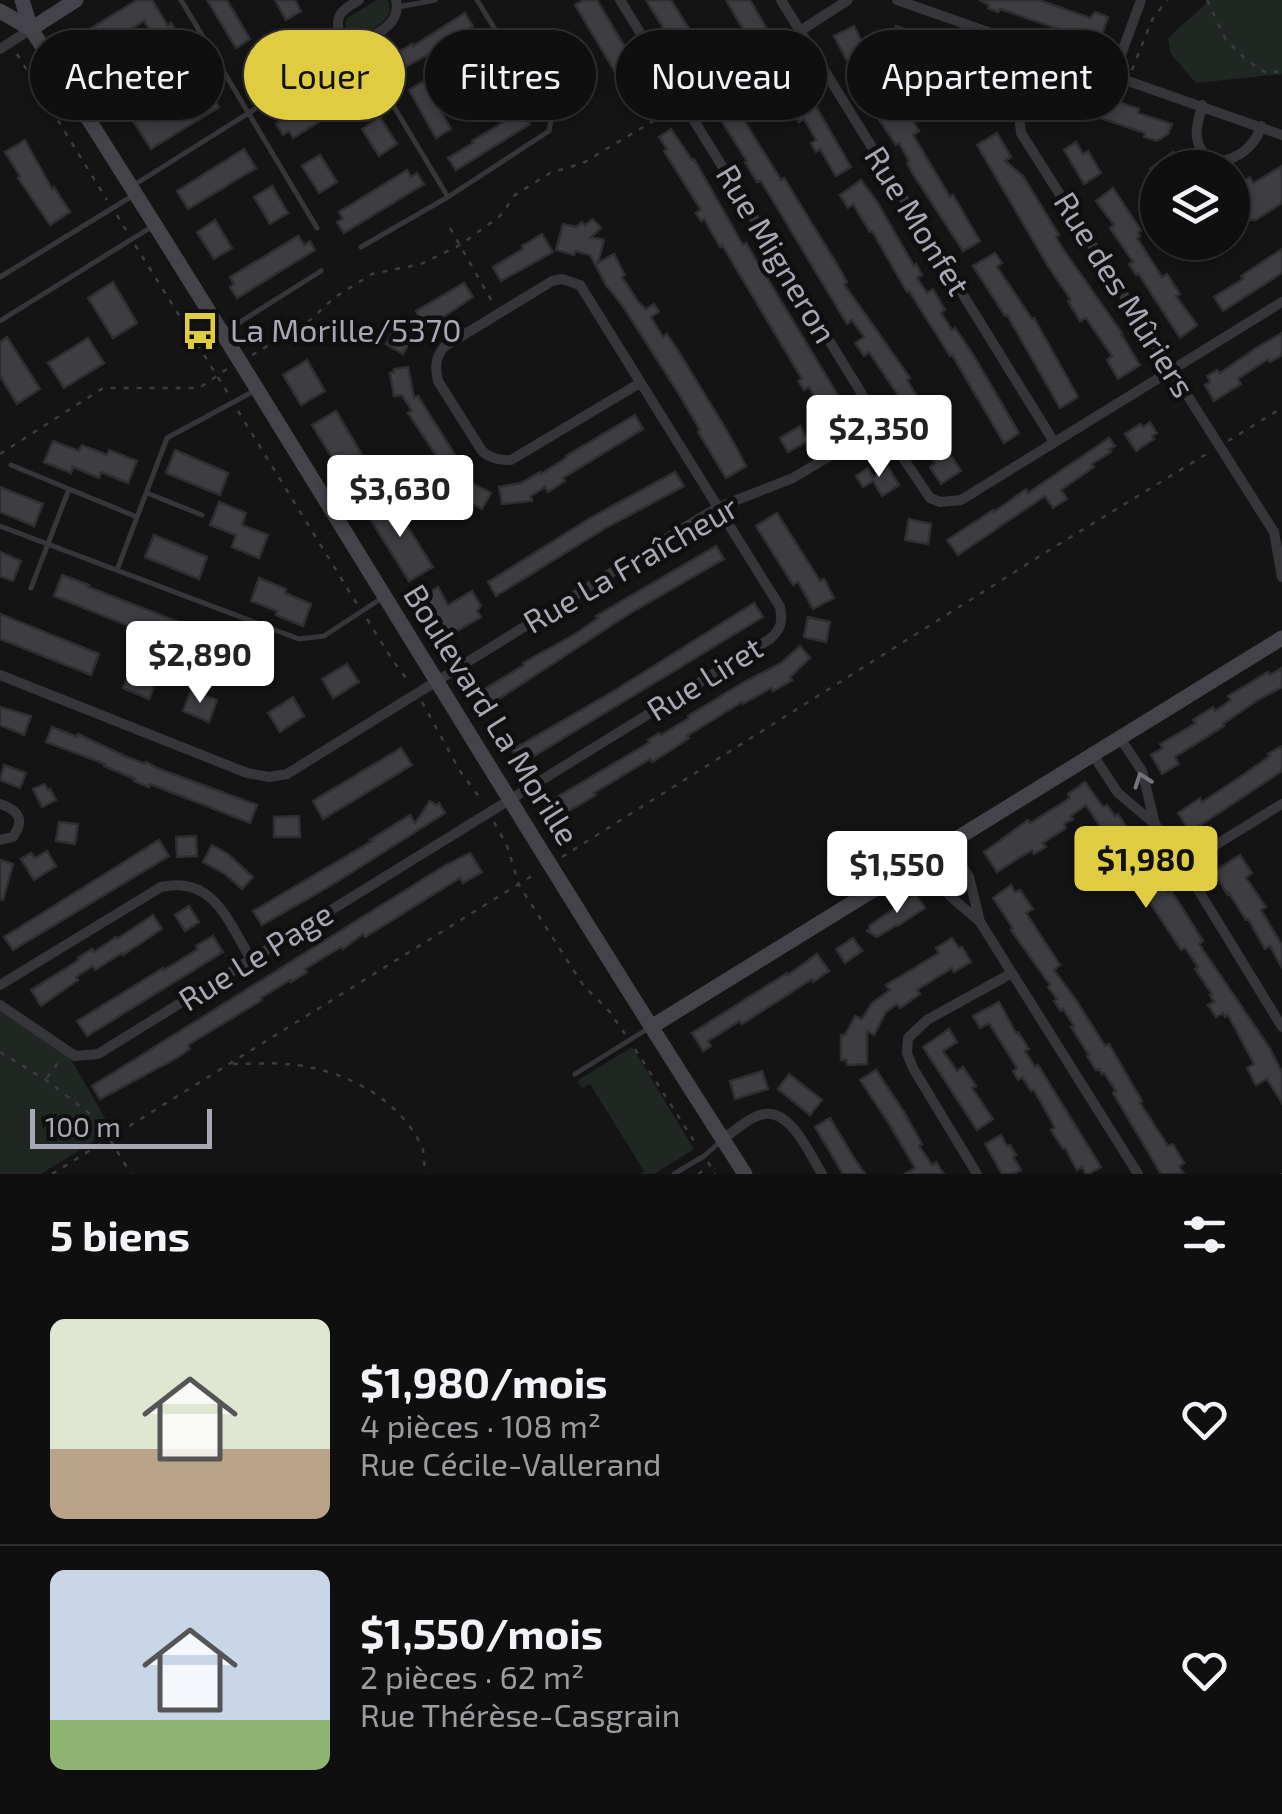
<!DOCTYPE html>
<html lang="fr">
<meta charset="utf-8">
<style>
:root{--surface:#0f0f10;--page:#1d1d1e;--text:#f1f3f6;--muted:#9b9c9f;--line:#2f2f30;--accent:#e0cc41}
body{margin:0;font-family:"Exo 2",sans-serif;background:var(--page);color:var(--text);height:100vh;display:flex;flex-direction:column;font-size:38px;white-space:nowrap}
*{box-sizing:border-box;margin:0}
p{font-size:32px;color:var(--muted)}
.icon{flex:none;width:55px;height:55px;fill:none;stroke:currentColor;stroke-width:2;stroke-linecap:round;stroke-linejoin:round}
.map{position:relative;height:1174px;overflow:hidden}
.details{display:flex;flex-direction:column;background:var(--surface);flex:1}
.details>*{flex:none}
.hud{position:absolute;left:30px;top:30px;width:1222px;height:90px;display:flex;gap:20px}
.tools{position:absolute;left:1140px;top:150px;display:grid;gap:20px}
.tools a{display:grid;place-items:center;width:110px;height:110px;border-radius:50%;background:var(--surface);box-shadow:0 5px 15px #0003,0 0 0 2px var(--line);font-size:50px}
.scale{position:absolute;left:30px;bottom:25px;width:182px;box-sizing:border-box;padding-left:10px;border:5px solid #a7a8b4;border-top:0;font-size:28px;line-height:35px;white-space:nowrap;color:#a7a8b4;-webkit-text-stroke:8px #0f0f10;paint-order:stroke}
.price{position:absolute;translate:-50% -85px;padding:0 22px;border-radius:10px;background:#fff;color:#222;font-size:32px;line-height:65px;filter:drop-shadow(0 2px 5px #0008)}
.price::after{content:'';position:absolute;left:50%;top:60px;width:30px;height:22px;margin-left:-15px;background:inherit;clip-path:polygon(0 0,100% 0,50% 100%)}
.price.current{background:var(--accent);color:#111}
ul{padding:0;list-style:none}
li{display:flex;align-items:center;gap:30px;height:250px;padding:0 50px}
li+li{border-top:2px solid var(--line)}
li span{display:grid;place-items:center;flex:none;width:280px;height:200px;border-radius:15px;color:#555}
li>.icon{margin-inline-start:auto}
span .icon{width:120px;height:120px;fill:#fffc;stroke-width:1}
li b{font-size:42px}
h2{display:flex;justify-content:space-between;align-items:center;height:120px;padding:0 50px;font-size:42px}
.tag{padding:0 35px;border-radius:45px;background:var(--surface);box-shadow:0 5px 15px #0003,0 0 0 2px var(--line);font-size:35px;line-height:90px}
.tag.current{background:var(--accent);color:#111}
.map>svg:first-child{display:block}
.green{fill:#202722}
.building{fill:#3e3e42;stroke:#2e2e31;stroke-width:2.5;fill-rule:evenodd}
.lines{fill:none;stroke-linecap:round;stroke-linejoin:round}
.path{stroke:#3b3b41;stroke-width:2.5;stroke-dasharray:5 8;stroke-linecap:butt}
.lane{stroke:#35353a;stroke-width:5}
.street{stroke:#35353a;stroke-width:10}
.secondary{stroke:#434349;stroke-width:15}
.oneway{stroke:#74747d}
.labels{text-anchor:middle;stroke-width:9;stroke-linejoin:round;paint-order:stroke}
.street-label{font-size:32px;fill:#a7a8b4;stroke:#0f0f10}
.poi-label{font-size:32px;fill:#a7a8b4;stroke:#0f0f10;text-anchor:start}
</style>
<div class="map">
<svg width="1282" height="1174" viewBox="0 0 1282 1174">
<rect width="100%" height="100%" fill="#141415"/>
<path class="green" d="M377,0H388C396,20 372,29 357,38L350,35L345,25L347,18Z
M1210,0H1282V74L1196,83L1170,53L1168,38Z
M0,1005L66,1051L112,1130L41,1174H0Z
M632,1047L694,1149L654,1174H640L644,1171L590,1084L582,1088L578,1083L580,1079Z"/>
<path class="building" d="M137,0H152L168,26L171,23L201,71L198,73L219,107L151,149L130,116L127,118L97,70L101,68L80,35ZM144,21L192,98L154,121L107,44Z
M207,0H227L250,39L236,48Z
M275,0H295L301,11L286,20Z
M584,0H597L654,96L636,107L575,5Z
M646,0H671L710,62L691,73Z
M726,0H750L766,27L748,38Z
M979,0H1039L1090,18L1095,12L1108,17L1099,43L1000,9L998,12L988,8L989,5Z
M465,13L473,26L435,51L395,72L387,59L412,44L413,46Z
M854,26L864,46L860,48L899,116L901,114L905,120L911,117L919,131L913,135L950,197L953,195L980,241L963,251L913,174L907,163L909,161L899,143L896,145L878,118L847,66L849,65L834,36Z
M896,26L935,41L936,37L966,50L959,68L942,61L939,70L928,66L931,58L890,43Z
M307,31L315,44L255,82L247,69Z
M485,43L512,92L497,101L470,52Z
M791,56L804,77L800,79L851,167L836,176L820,149L816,152L811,143L816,140L804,119L799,122L785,100L790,97L778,77L774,80L768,71Z
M985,56L1008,63L999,89L985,84L987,77L979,75Z
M356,75L362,85L357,89L361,96L293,138L289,131L283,135L276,124Z
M1050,78L1139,109L1138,113L1172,124L1168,134L1157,141L1144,137L1145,133L1047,100L1049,95L1045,93Z
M424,81L451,129L436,138L409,90Z
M729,96L781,180L784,178L835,261L847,282L844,284L910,378L907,380L936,428L943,424L951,438L943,443L961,471L941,484L930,467L935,463L896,400L900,398L869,352L864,356L855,343L864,337L852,320L847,324L761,181L757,182L745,162L747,161L712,106Z
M971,100H994L993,120L970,119Z
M522,111L530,124L456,170L448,158L473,143L472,141Z
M380,117L397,144L379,156L362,129Z
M671,129L692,160L694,159L743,245L746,243L848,412L830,423L809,387L804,390L798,381L802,379L722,245L720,247L704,219L701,221L696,213L701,210L664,151L667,149L659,137Z
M997,133L1011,157L1005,161L1023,176L1059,235L1056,237L1063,249L1122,333L1121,334L1140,365L1118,379L1107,360L1112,356L1086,318L1080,321L1068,301L1071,300L1048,266L977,145Z
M25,140L52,189L54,187L70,212L50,225L18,178L20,176L5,152Z
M1076,142L1083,154L1088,151L1101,173L1084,184L1064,150Z
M244,149L256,168L188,209L177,191Z
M1173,152L1183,168H1151Z
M320,155L337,182L319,193L302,166Z
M1282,166V203L1256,220L1232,219V188L1250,177L1253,183Z
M407,170L411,177L417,173L424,184L344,233L337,222L343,219L339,212Z
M861,180L876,200L914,266L916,264L922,275L917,278L927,293L933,289L945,310L941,313L952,330L955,328L974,356L1019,433L1004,443L952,355L950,356L909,291L907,292L872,231L870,232L853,204L848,208L840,195Z
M272,186L288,213L270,224L254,197Z
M1113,188L1141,230L1138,233L1140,236L1137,238L1162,277L1167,274L1180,294L1176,296L1197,325L1180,338L1138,273L1136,275L1129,264L1133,262L1110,228L1114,225L1096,201Z
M593,219L601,228L591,237L604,240L598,263L614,254L625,275L622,277L639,303L646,309L654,304L659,312L651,317L663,337L667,334L677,349L729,434L746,466L726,478L698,432L700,430L679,394L622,305L606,285L590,255L575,251L574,255L556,250L563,224L576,227L582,222L585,225Z
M215,220L232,248L214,259L197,232Z
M542,234L553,252L501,281L493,267L523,249L522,246Z
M298,236L304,245L310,241L315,250L237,298L230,287L234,284L230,277Z
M1282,249V273L1223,311L1214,297L1243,279L1241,276Z
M995,253L1002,263L997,267L1032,319L1034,318L1078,397L1060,408L1007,315L1005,316L973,266Z
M113,282L137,323L113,338L88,298Z
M464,283L473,297L430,326L428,323L424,325L416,311Z
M397,324L414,334L403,354L386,344Z
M1282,333V355L1270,362L1268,359L1238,379L1241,384L1214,401L1205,385L1210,382L1207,376L1217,370L1220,373L1256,348Z
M7,337L40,389L17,404L0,376V342Z
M88,338L104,363L64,388L48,363Z
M307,360L325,391L301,405L283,375Z
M408,367L414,398L418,396L467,474L450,484L441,468L444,467L408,413L412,411L402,395L394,396L390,373L394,372V369Z
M336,411L376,478L353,492L312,425Z
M635,415L643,429L563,478L565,481L548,492L545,487L531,496L532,501L502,504L499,487L521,483L540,472L541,474L566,458V456Z
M1150,422L1157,433L1152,436L1154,439L1136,451L1125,434L1140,424L1143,427Z
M800,426L808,441L788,452L780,438Z
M1109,438L1115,446L1109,450L1111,452L1092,464L1094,467L1061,490L1067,499L1053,508L1045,496L958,555L947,540L993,510L994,512L1026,489L1028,493Z
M53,441L79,451L82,445L107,455L109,450L137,461L128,483L101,472L99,478L73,467L71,473L44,462Z
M175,450L228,473L220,495L166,473Z
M888,467L899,485L882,496L873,481L863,487L856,476L868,468L873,477Z
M675,472L684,486L604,529L496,596L488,582L590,518Z
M472,483L491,493L482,509L463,499Z
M0,487L43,504L34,526L0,512Z
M391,500L433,567L409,581L367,514Z
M219,502L246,513L242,525L268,535L259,558L232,547L236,535L210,525Z
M777,513L820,581L824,579L834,598L813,609L798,582L793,585L756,526Z
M909,519L931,524L928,544L905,540Z
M154,535L207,557L199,579L145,557Z
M716,546L724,559L629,614L482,710L473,696L524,665L523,663L575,634L598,618L596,616Z
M0,552L21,561L13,581L0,576Z
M62,575L89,585L88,587L270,657L261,679L54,596Z
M259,578L286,589L285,593L311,604L303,626L276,615L277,611L251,601Z
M438,587L448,605L472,591L481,606L477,611L481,617L440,641L422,610L426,607L421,598Z
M754,603L763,617L521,764L512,750L612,692Z
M0,614L99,654L91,675L0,639Z
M808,617L830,622L826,642L804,637Z
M800,646L810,658L790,677L792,680L773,691L771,688L743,704L742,702L687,736L689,738L670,751L652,762L650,759L594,793L596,795L581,804L555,818L547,803L650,742L648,740L659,733L661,735L689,718L688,716L742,683L781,663Z
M347,664L359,682L333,698L322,679Z
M132,667L158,677L149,699L123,688Z
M1282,668V687L1258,700L1223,724L1224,726L1175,757L1179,764L1162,774L1151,755L1163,748L1160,744L1196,723L1193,720L1213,707L1215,711L1231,700L1228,696L1268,672L1270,675Z
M191,690L217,700L209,722L183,711Z
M293,697L304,716L280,732L268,713Z
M0,707L31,716L24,735L0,725Z
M52,727L77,737L78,734L127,757L145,764L146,762L157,768L257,805L250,823L150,784L149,787L134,781L135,779L104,766L105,764L46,742Z
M1282,746V771L1190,832L1178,813L1200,798L1202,802L1237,779L1270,756L1268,754Z
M401,748L412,765L323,819L313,801Z
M4,765L26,773L20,788L0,780Z
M1085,782L1103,807L1107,805L1115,816L1118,814L1141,849L1143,847L1159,871L1155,873L1168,892L1171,890L1203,941L1199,944L1269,1047L1282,1072V1103L1267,1079L1256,1085L1247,1068L1254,1064L1228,1015L1225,1017L1223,1013L1216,1017L1208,1005L1214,1002L1210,995L1212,994L1195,969L1198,967L1185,948L1181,950L1086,805L1071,816L1073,819L1064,824L1066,828L1043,843L1046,847L1034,854L1032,850L997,872L984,852L1028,820L1030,823L1070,798L1068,794Z
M44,784L48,790L50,789L56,800L42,807L33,789Z
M430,801L436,805L439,803L445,813L335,883L262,925L253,911L372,841L370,840L410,815L415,823Z
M299,816L300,837H274V817Z
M59,822L78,824L75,844L56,841Z
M196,836L197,856L177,857L176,837Z
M159,840L169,856L13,950L4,937Z
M212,845L228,854L253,877L242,889L225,874L203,862Z
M47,851L56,866L34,880L21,859L31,853L35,858Z
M470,853L482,872L463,883L460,878L365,937L363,934L343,949L341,947L305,969L307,972L291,982L290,980L261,998L262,1000L188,1045L190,1049L175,1059L100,1099L92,1086L444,866Z
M1240,855L1252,873L1246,878L1266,907L1261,910L1282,945V968L1270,946L1265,949L1248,919L1246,920L1229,893L1228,895L1213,872Z
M0,860L13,864L3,900L0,899Z
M1011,885L1015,892L1020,890L1033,909L1026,913L1060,965L1054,970L1076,1000L1105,1046L1109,1044L1142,1101L1140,1103L1168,1146L1173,1144L1184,1163L1179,1166L1184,1174H1161L1113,1093L1116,1091L1104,1073L1102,1074L1099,1069L1096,1070L1087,1056L1089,1055L1071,1027L1074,1026L1063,1009L1061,1011L1054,1001L1057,999L1048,987L1050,985L1011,930L1013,928L993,898Z
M915,894L925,908L898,926L897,925L877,937L867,931L870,929L869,926Z
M189,906L199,922L185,931L175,915Z
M153,915L162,929L123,955L122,953L95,970L93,966L76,977L78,980L41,1006L31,990L79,960L78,958L92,949L94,952L116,937L117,939Z
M213,936L223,952L87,1036L77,1021L163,968L164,970L198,949L196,946Z
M853,938L862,951L845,963L836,949Z
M952,938L959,948L962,947L971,962L954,972L952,968L917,990L920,994L900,1008L897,1004L886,1012L874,1035L867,1031V1064L847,1065L846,1060H841V1035H845L855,1016L862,1019L872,1003L890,990L886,985L939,953L936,948Z
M817,954L829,971L813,982L812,979L742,1024L740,1021L708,1041L711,1046L703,1051L692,1033L787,973L788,975Z
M999,1002L1016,1033L1018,1032L1029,1049L1025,1051L1035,1067L1038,1065L1101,1167L1088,1174H1086L1082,1167L1077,1170L1065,1148L1063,1149L1051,1130L1055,1128L1034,1090L1031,1091L1022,1077L1018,1080L1013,1071L1017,1068L989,1023L980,1028L973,1016Z
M949,1029L957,1042L943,1051L957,1071L963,1067L976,1086L972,1088L993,1119L977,1130L923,1047Z
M876,1070L904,1112L922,1144L919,1146L932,1165L936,1162L944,1174H905L915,1168L888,1122L860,1080Z
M762,1071L768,1089L735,1099L730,1081Z
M789,1074L822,1100L810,1115L778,1089Z
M830,1118L854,1158L865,1174H843L815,1127Z
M1001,1135L1007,1146L1010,1145L1016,1155L1013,1157L1021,1170L1013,1174H1002L985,1144Z"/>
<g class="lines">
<path class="path" d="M1207,0L1226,40L1247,60L1266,73L1282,71
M17,54L107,200
M1132,70L1152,20L1167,0
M695,96L790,37
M117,215L126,230
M450,228L494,305
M135,245L229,395
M252,355L308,322L335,297L372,274L421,264L460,245L500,216L515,195L550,173L583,163L675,108
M238,411L357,604
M1228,441L1282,408
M0,454L103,388H199L227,369
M367,619L393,661L410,683
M422,702L460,771L483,802
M494,822L507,846L519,885L583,985L609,1011L625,1034
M562,857L1048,551L1208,453
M635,1049L698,1147
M0,1052L46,1080L98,1120L131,1174
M233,1064C253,1064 275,1062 295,1065C346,1071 398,1098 421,1145C426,1154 422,1164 427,1174
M47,1078L60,1060
M708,1162L715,1174
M52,1174L538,872
M698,1174L709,1167
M1281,1174H1282"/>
<path class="lane" d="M181,0L317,228
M398,7L435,0
M134,185L357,45L448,197
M361,247L448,197L549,131L551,120L477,0
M0,277L134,195
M0,321L153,226
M226,331L321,271
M11,465L137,517
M147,493L202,515
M0,526L299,639L324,636L382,598
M117,570L167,438L254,391
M31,588L69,489
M575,1074L649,1028
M674,1174L704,1156L721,1141"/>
<path class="street" d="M359,0C353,4 344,8 340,15C334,26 342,47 357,44C362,44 367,40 372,37C387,28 400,19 396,0
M620,0L881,425L930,498L940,502L961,500L1282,302
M781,0L1054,442
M897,0L1282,135
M800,31L848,0
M1038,48L1018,107L1021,133L1274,532L1282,577
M0,49L31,29
M1114,74L1141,0
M1202,105C1200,115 1195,128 1197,138C1205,180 1254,156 1261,126
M0,675L247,773L269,777L287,774L703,516L719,507L793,478L881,425
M1120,738L1142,771L1155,824
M1093,755L1118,793L1156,825L1183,865L1282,1027
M0,804C19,810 25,820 13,837L0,840
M947,843L969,877L980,922L1138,1174
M923,859L951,897L979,921
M1183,865L1282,804
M0,985L161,887C214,875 228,922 251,959
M0,1005L75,1056L98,1054L770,639C781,629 783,622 780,607L580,285L562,279L552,281L444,347C435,357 435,368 438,381L482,451C491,459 500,460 511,460L640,383
M723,1139C735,1131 749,1117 764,1114C791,1109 810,1155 822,1174
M977,1174L913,1068L907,1053L908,1038L927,1020L1012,973"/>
<path class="secondary" d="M22,0L31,29C274,408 502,796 745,1174
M0,11L31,29
M31,29L76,0
M651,1027L1282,638"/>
</g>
<defs><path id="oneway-chevron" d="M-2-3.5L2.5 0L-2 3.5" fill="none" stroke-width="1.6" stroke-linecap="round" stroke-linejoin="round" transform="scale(2.5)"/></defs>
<use class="oneway" href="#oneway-chevron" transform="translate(1142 780) rotate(-110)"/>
<defs>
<g id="bus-bare" transform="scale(3)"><path d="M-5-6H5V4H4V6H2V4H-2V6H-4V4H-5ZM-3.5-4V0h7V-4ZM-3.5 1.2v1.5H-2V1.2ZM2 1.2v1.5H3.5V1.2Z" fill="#e0cc41" stroke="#0f0f10" stroke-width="2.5" paint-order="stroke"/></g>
</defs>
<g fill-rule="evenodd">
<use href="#bus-bare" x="200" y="331"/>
</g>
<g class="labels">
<g class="street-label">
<text transform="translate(917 221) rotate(58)" y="11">Rue Monfet</text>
<text transform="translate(776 254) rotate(59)" y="11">Rue Migneron</text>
<text transform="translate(1124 295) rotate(58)" y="11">Rue des Mûriers</text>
<text transform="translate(631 565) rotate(-30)" y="11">Rue La Fraîcheur</text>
<text transform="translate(705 679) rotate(-32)" y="11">Rue Liret</text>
<text transform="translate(491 715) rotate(58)" y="11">Boulevard La Morille</text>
<text transform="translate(256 957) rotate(-32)" y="11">Rue Le Page</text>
</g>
<g class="poi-label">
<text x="230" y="342">La Morille/5370</text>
</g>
</g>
</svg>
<div class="tools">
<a><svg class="icon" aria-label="layers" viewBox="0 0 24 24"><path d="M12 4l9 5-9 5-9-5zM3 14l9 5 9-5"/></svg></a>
</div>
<div class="scale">100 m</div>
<b class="price" style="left:879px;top:480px">$2,350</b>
<b class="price" style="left:400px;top:540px">$3,630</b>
<b class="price" style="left:200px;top:706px">$2,890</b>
<b class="price current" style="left:1146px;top:911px">$1,980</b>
<b class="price" style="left:897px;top:916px">$1,550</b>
<div class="hud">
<a class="tag">Acheter</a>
<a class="tag current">Louer</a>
<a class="tag">Filtres</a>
<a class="tag">Nouveau</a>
<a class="tag">Appartement</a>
</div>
</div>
<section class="details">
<h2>5 biens<svg class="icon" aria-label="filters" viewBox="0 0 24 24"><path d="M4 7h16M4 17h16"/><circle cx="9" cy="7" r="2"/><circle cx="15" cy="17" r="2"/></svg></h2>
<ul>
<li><span style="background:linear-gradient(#dfe7d0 65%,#b9a48a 0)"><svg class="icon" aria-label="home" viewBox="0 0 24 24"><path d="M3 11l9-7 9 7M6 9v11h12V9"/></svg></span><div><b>$1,980/mois</b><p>4 pièces · 108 m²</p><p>Rue Cécile-Vallerand</p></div><svg class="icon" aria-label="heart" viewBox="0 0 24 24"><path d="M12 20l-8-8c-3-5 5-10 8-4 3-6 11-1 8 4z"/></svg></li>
<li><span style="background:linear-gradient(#c9d6e8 75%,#8fb573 0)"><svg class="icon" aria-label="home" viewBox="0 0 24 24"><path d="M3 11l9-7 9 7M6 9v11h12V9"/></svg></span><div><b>$1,550/mois</b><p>2 pièces · 62 m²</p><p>Rue Thérèse-Casgrain</p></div><svg class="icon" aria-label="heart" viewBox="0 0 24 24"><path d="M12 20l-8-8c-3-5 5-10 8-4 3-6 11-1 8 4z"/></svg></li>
</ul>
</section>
